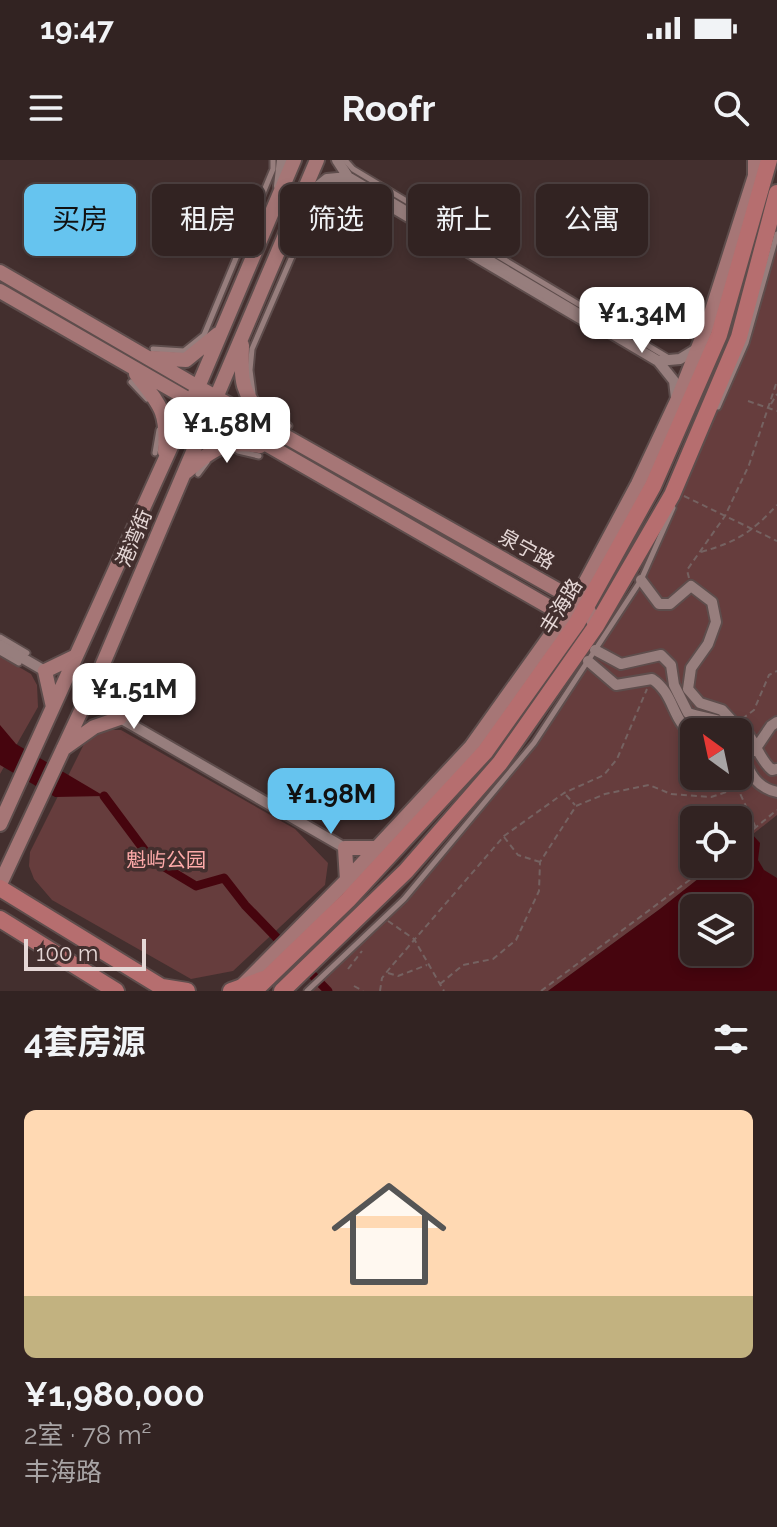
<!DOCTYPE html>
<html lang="zh">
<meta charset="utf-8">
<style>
:root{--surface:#322322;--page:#3a2b2a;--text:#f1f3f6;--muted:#a8a4a5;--line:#4d4040;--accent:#66c4ef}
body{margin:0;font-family:Raleway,"Noto Sans SC",sans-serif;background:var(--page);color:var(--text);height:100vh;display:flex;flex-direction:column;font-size:30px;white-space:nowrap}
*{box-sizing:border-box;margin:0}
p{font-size:26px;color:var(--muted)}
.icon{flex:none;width:44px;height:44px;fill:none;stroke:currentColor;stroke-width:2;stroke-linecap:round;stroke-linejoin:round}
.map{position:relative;height:831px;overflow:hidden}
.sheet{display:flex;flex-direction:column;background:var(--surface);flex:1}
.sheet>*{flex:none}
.guide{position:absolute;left:24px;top:24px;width:730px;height:72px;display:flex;gap:16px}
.needle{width:52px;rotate:327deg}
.tools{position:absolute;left:680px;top:558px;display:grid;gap:16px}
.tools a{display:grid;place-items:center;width:72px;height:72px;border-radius:12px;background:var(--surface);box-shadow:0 4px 12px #0003,0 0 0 2px var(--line);font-size:40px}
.scale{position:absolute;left:24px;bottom:20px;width:122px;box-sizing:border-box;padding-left:8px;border:4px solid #e5d7d6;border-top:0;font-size:22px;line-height:28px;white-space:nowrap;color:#e5d7d6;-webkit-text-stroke:6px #432f2e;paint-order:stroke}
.price{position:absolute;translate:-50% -68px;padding:0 18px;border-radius:16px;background:#fff;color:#222;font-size:26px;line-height:52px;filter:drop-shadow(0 2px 4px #0008)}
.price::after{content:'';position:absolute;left:50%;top:48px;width:24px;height:18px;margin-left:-12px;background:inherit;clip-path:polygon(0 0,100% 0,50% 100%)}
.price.selected{background:var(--accent);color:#111}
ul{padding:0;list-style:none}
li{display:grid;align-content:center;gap:16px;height:424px;padding:0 24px}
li+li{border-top:2px solid var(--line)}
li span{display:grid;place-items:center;height:248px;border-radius:12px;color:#555}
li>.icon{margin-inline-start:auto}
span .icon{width:144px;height:144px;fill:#fffc;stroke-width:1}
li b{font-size:34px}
h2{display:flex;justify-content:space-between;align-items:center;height:96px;padding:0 24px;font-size:34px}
.chip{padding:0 28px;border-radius:12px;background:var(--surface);box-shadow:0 4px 12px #0003,0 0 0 2px var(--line);font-size:28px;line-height:72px}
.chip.selected{background:var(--accent);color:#111}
.status{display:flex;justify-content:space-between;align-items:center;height:56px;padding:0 40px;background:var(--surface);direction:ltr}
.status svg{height:22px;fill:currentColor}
header{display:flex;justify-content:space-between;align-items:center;height:104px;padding:0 24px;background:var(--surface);font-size:36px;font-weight:700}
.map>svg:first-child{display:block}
.green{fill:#663d3d;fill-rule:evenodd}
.water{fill:#46050e;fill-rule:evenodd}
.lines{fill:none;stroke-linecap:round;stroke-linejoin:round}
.canal{stroke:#46050e;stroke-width:9}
.lane-casing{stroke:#5e4d4c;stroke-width:9}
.street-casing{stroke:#5e4d4c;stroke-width:14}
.secondary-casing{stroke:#5e4d4c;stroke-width:18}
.primary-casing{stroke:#5e4d4c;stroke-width:20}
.path{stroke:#756261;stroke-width:2;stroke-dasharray:6 4;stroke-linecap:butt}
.lane{stroke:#977e7d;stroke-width:5}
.street{stroke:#977e7d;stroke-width:10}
.secondary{stroke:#a67676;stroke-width:14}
.primary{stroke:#b66e6f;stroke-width:16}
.labels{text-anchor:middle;stroke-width:7;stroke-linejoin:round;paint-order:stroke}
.street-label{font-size:20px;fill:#e5d7d6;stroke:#432f2e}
.park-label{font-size:20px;fill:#feaaa9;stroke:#432f2e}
</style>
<div class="status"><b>19:47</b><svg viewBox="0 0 49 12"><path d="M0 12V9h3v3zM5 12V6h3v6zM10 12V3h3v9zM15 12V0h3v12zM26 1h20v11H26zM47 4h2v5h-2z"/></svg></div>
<header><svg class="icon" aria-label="menu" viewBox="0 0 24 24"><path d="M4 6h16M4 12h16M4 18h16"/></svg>Roofr<svg class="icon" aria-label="search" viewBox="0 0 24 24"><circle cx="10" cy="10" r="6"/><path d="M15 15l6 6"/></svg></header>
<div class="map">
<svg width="777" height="831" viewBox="0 0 777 831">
<rect width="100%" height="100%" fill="#432f2e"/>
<path class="green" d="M777,74V655L738,686V660H694V704H717L660,749L548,831H307L404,739L534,583L641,420ZM694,572H738V616H694Z
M0,496L31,514L37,525L38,547L0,614Z
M104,570H121L295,669L328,703L325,725L233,811L191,819L52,740L34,719L29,706L30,692L85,582Z"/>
<path class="water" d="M0,565L16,584L104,636L55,637L0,605Z
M752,674L760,683L758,700L764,710L777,718V831H548L660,749L717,704H738V686ZM694,748H738V792H694Z"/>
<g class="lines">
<path class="canal" d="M104,636L151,699L196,726L224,718L245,745L328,831"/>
<g class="lane-casing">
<path id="lane" d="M345,0L353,9L667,197
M153,189L184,191L204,175L273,9V0
M131,222L147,239
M253,233L250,210L252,189L316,41L331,26L353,27L602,174
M718,247L746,183L777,74
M264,248L289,266
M238,291L259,296
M155,293L159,270
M198,314L207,302
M0,477L27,493
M0,492L19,503
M307,831L404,739L534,583L641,420L673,348"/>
</g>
<g class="street-casing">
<path id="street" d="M348,17L658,201
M279,26L282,0
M301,40L327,19L348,17L337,0
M676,238L674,221L658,201L680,199L698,188
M641,420L659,444H670L691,426L712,442L716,462L708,484L691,508L688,529L700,543L722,550L735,564
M0,485L45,511
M595,490L621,504L661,495L671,505L674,525L688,553C705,559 736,561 747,573C757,585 760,600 772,610L777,609
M588,501L616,525L652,519C675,534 671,560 694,576
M120,558L345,688
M738,587C749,607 751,626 777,632
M754,591L771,566L777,562"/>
</g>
<g class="secondary-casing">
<path id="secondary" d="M0,112L198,227L586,446L596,466
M0,131L572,460
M242,185C241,225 241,229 265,261
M152,198L186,200L218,174
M136,214C160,245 168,251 165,292
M186,312C213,289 224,280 260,286
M53,547L45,511L76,496
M63,589L94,567L120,558L102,536V511
M0,664L198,227L294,0
M347,720L345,688H375
M0,724L102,506L317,0
M241,827L347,720L471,587L576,440L638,324L677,241L708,163L755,16V0"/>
</g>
<g class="primary-casing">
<path id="primary" d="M0,728L168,831
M0,759L116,831
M162,827L187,831
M231,831L264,819
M254,831L348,740L485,592L577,463L653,326L719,175L769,0
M282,831L406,711L500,603L596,466L672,335L739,177L777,33"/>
</g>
<path class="path" d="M748,241L777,251
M771,244L777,234
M684,336L777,381
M701,392C737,382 752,372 777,345
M689,418L687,410L725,356L749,305L777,221
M742,559L754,550L769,515L777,511
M732,616L756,668
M566,635L575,645
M504,677L518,695L540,702
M738,682L777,650
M388,761L414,779L444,831
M348,809L362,791
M388,813L398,816L427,805
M440,824L463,805L493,799L516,780L539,731L540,702L576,646L605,634L649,625L671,634L711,637L736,629L744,618
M354,826L363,831
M380,831L382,818L390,808L504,676L564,633L604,615L617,599L647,529
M541,831L711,704"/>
<use href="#lane" class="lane"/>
<use href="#street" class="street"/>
<use href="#secondary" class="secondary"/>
<use href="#primary" class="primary"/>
</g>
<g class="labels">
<g class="street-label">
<text transform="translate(134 378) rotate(-67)" y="7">港湾街</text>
<text transform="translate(527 389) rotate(29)" y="7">泉宁路</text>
<text transform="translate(561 446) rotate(-58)" y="7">丰海路</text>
</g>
<g class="park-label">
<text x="166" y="707">魁屿公园</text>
</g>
</g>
</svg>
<div class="tools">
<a><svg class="needle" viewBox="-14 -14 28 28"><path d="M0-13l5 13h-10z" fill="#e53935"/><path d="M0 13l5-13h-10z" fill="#a8a4a5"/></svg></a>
<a><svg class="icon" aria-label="locate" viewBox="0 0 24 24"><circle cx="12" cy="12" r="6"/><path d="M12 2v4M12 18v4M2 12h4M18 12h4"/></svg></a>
<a><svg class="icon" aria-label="layers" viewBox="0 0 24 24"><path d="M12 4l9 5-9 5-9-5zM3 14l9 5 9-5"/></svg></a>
</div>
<div class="scale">100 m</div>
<b class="price" style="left:642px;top:195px">¥1.34M</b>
<b class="price" style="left:227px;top:305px">¥1.58M</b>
<b class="price" style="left:134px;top:571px">¥1.51M</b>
<b class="price selected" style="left:331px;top:676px">¥1.98M</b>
<div class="guide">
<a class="chip selected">买房</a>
<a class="chip">租房</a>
<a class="chip">筛选</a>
<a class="chip">新上</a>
<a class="chip">公寓</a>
</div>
</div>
<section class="sheet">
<h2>4套房源<svg class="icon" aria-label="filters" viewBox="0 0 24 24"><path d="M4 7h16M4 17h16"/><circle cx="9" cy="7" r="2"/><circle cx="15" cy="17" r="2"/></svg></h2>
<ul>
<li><span style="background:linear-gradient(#ffd9b3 75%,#c2b280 0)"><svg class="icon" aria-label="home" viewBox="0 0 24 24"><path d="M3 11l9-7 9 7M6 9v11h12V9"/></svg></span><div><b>¥1,980,000</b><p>2室 · 78 m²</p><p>丰海路</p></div></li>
</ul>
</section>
